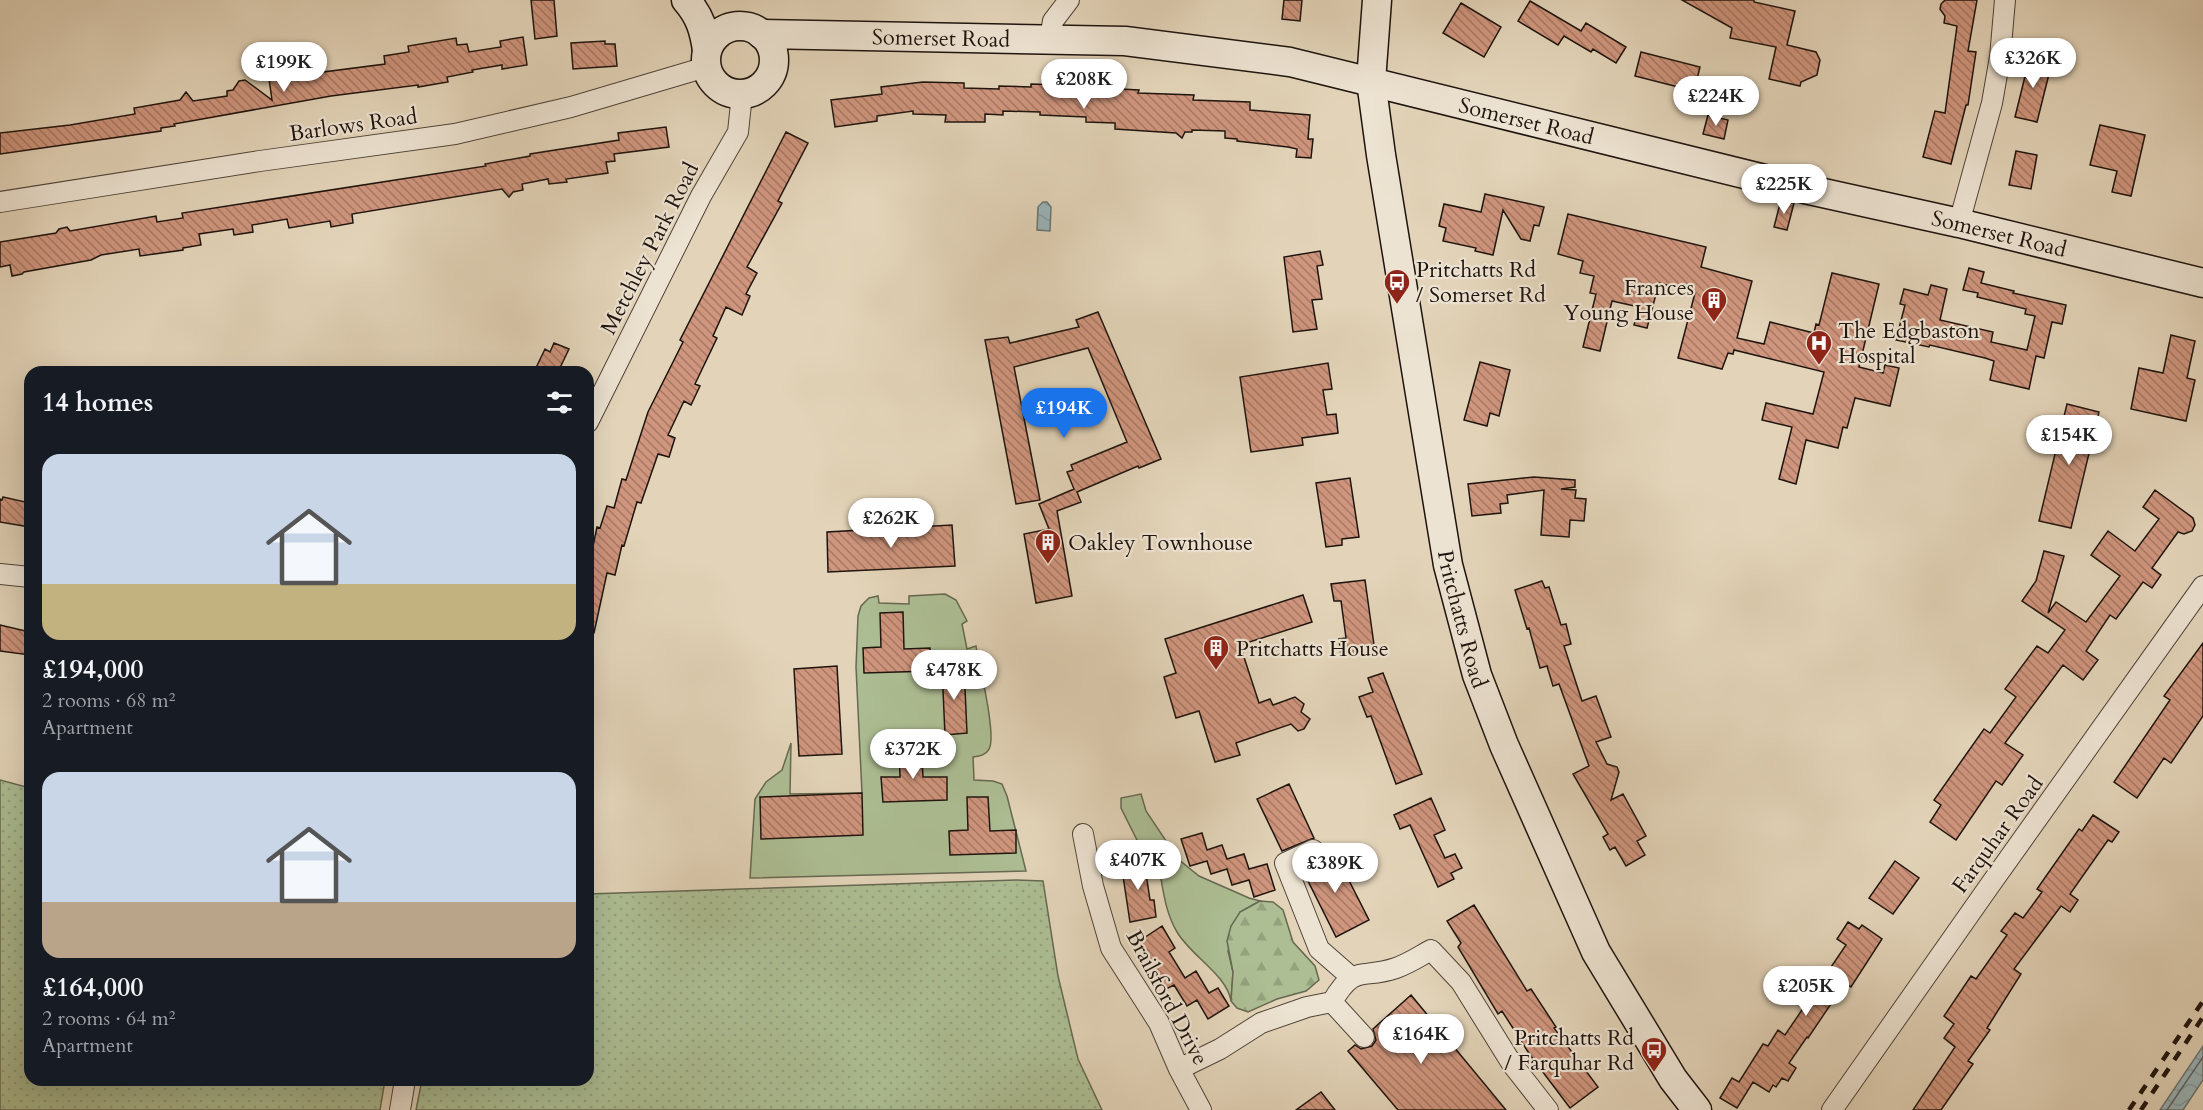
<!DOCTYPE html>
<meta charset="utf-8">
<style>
:root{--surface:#171b24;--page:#20242c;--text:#f1f3f6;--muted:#9ea1a6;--accent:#1a73e8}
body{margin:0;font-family:Cardo,serif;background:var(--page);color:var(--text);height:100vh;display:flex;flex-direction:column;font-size:22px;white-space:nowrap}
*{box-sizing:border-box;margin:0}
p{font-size:20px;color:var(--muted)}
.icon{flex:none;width:33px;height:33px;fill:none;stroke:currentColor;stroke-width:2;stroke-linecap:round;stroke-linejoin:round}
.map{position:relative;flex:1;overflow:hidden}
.side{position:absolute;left:24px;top:366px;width:570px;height:720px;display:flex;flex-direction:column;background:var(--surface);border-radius:18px;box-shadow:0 6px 24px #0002}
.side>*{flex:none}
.price{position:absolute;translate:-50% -51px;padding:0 14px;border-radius:21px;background:#fff;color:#222;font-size:20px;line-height:39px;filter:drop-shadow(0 2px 3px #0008)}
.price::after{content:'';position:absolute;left:50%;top:36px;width:18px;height:14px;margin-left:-9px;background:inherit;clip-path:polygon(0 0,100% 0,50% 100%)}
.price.selected{background:var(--accent);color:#fff}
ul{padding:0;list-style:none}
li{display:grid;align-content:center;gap:12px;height:318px;padding:0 18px}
li span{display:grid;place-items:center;height:186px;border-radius:18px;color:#555}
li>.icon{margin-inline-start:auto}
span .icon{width:108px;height:108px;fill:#fffc;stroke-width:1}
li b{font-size:26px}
h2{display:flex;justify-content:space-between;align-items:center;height:72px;padding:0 18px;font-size:26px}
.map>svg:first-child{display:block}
.grass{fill:#adbe94;stroke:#666951;stroke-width:1.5}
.forest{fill:url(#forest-firs);stroke:#666951;stroke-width:1.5}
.park{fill:url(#park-dots);stroke:#666951;stroke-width:1.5}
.water{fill:url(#water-waves);stroke:#687575;stroke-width:1.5}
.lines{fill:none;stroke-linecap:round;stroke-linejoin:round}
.shore{stroke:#5c6464;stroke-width:1.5}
.building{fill:url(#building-back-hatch);stroke:#1e140e;stroke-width:1.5}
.street-casing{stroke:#4f4439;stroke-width:22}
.secondary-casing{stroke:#1e140e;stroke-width:31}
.street{stroke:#ede3d2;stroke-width:20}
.secondary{stroke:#ede3d2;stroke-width:28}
.rail{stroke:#1e140e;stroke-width:4.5;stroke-dasharray:10 10;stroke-linecap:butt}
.labels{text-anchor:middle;stroke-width:4.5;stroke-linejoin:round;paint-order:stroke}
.street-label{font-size:22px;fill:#1e140e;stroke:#ede3d2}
.poi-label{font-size:22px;fill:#1e140e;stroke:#ede3d2;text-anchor:start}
</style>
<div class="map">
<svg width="2203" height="1110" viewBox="0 0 2203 1110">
<defs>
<pattern id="forest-firs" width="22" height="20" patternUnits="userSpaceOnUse" patternTransform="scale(1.5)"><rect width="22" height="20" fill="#adbe94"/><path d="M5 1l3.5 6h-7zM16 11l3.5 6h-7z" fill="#94a27e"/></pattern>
<pattern id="park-dots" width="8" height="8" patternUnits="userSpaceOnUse" patternTransform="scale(1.5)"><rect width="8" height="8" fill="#adbe94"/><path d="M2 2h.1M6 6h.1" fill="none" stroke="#94a27e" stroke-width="1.8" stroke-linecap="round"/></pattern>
<pattern id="water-waves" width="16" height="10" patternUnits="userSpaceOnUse" patternTransform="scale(1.5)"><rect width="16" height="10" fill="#9ab5ba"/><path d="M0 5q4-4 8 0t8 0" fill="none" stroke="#849b9f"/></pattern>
<pattern id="building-back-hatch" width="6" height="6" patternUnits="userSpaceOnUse" patternTransform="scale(1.5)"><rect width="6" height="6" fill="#cf957d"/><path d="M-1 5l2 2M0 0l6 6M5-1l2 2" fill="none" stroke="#a77865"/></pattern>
</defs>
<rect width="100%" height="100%" fill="#e3d4b9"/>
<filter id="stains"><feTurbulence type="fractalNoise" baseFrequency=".00333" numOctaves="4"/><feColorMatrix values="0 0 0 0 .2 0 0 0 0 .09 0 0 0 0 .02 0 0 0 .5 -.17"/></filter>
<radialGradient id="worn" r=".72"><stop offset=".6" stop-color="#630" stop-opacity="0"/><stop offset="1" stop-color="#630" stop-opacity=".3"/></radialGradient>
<path class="grass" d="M945,594L956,600L967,621L962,624L967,649L976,646C979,664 997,736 989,749C986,755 980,756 973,757L974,780L993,781L1002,784L1007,796L1026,871L750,878L755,799L766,782L782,770L791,743L790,794L862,793L856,667L858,616L861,606L869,598L878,596L879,603L909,604V596Z
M1141,794L1146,811L1178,859L1199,876L1249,898L1260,901L1240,912L1228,951L1233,972L1231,1001C1227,975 1191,956 1177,932C1162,907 1163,878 1155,851L1142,850L1121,808V798Z"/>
<path class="forest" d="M1260,901L1273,902L1283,910L1293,942L1315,966L1319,980L1306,991L1277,999L1248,1012L1237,1008L1231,1001L1233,972L1227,941L1231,926L1240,912Z"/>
<path class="park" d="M0,780L30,788V1080H385L380,1110H0Z
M1016,880L1043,881L1058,976L1078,1059L1102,1110H416L422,1080H588V894Z"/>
<path class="water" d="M1043,202H1047L1051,207L1050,231L1037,230L1038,207Z
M2203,1046V1080L2183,1110H2160Z"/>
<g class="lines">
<path class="shore" d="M2167,1110L2203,1057"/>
</g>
<path class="building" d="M531,0H554L557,36L535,39Z
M1284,0H1302L1300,21L1282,19Z
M1682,0H1754V2L1795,11L1787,45L1816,52L1820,60L1817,75L1801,82L1800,86L1769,79L1776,47L1730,38L1732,28Z
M1945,0H1977L1968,51L1976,52L1968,105H1966L1951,164L1923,157L1935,111L1945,113L1957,26L1944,23L1945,16L1940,9L1941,4Z
M1530,1L1581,31L1586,23L1626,47L1616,63L1593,49L1591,52L1564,36L1558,45L1518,21Z
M1461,3L1501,27L1484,57L1443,33Z
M523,37L527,65L502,69V65L472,70L473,72L447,77L448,82L418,87V85L331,96L174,124L175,126L161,128V131L0,154V133L70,125L135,114L134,108L180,100L186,92L193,101L227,96V91L233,90L239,81L245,80L272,100L269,79L385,64L384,56L409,52L408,46L456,38L457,45L467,44L469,52L501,47L500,41Z
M605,41V44H615L617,66L573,69L571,43Z
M1641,52L1700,67L1694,91L1635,76Z
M2030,56L2052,62L2037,122L2015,117Z
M1062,81L1081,82V87L1139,90L1138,93L1194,95L1193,100L1250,102V110L1310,115L1308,139H1313L1311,158L1296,157L1297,149L1288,147L1237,141V139L1225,138V131L1192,130V132H1185L1182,138L1176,133L1115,129V123L1086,122V117L1040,115V112L1003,111V115L985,114V122H945L946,115L913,114V111L877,116V121L835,127L831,100L882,94L881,87L923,82L964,83V88L999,89V86L1031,87V84L1062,85Z
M1708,115L1728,120L1724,139L1703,134Z
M2100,125L2145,135L2131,196L2112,192L2117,171L2090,165Z
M666,127L669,147L614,154L615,161L606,162L608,173L566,179L567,182L549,184L548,179L522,184L523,190L513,192L509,197L502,189L352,214L353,223L331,227L330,221L289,228L287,219L252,225L253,232L234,235L233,229L199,234L201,245L183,248V250L140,256L139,249L101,255L91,260L24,272L22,274L12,276L10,265L0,267V242L56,233L59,229L67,227L70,231L156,216L157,222L183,218L182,213L486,166L485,164L530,156V154L619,140L618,133Z
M786,132L808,143L778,201L782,203L747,267L757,273L746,294L750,296L742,315L726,307L713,336L717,338L695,384L700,386L691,405L684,401L668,435L675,438L669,457L658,454L641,503L637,502L624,546L622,545L615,575L607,573L594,633H588V570L597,527L600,528L607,506L614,508L622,479L626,480L648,412L683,342L680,340Z
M2016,151L2037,155L2031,189L2009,185Z
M1485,194L1544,207L1539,226L1534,225L1530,241L1521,239L1503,210L1493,255L1475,251L1476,248L1443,241L1446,228L1439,226L1444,204L1481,212Z
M1781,200L1794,203L1787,230L1774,227Z
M1568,214L1706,247L1701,267L1752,281L1737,338L1764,344L1770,322L1814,333L1816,324L1819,325L1832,273L1879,284L1859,367L1883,373L1885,365L1899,368L1890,406L1855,398L1847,428L1843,427L1838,448L1806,440L1796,484L1779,479L1792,427L1762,420L1766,403L1813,414L1824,372L1734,350L1733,354L1728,353L1722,369L1678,358L1695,293L1659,283L1647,328L1634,325L1639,307L1612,301L1600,351L1583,347L1596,294L1590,293L1594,276L1580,273L1583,261L1558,254Z
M1320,251L1323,265L1317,266L1322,299L1312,300L1317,329L1293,332L1284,257Z
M1969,268L1984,272L1981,283L2014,291L2013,293L2066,305L2062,324L2052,322L2044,358L2036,356L2029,389L1990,380L1994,361L1985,358L1930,345L1929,347L1896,340L1905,305L1900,304L1904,289L1928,295L1931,285L1947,289L1940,320L1993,332L1991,342L2027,350L2035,316L2025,314L2026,309L1977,297L1978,293L1963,290Z
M1098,312L1161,459L1139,468L1138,466L1077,492L1081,502L1057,511L1072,596L1036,603L1024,534L1049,529L1039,504L1074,489L1067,472L1073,470L1071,465L1127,442L1088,348L1014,367L1040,500L1016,504L985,340L1008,337L1010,343L1079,327L1076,320Z
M2171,335L2195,341L2187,378L2195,380L2186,421L2131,409L2139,368L2163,373Z
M554,343L569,349L558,372H534L545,349L550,352Z
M1480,362L1510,370L1499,416L1490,413L1487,426L1464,420Z
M1328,363L1332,389L1323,390L1327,415L1336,414L1338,433L1302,438L1303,445L1251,452L1240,377Z
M2067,404L2099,412L2071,528L2039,521Z
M1534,477L1575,480V487L1561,489L1576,490L1575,498L1586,499L1584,521L1570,520L1569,537L1541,535L1544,490L1507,495L1508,503L1500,504L1501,513L1472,516L1468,484Z
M1350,478L1359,537L1342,539V545L1326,547L1316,483Z
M2155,490L2193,518L2195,525L2192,531L2184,534L2178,532L2152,568L2161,575L2152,588L2143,582L2116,619L2110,615L2086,651L2098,660L2083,680L2063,665L2005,743L2023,755L2002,785L1996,781L1956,840L1930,822L1941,805L1934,800L1984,729L1990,733L2016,697L2005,689L2037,646L2048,653L2065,630L2022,601L2036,581L2044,551L2064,556L2048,613L2056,602L2086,622L2120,576L2091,555L2108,531L2135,551L2159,519L2143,507Z
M3,497L30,503V527L0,522V499L2,500Z
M952,525L955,566L828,572L827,532Z
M1365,580L1375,652L1341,656L1339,639L1346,638L1341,601H1334L1331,584Z
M1542,581L1545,588L1549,587L1561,625L1566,624L1571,644L1564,646L1582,701L1596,696L1611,737L1596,742L1607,764L1617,767L1619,772L1611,800L1623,794L1646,836L1637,841L1645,855L1626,866L1615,847L1610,850L1603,837L1608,834L1573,774L1589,766L1559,684L1553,686L1547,666L1540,668L1529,628L1527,629L1515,590Z
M1303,595L1312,622L1240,645L1259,703L1270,699L1273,705L1295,697L1304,704L1301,712L1310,719L1304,729L1298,731L1291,724L1236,743L1240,755L1215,762L1199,711L1176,718L1164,677L1176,673L1165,639Z
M903,612L904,649L930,648L931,671L864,673L863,648L881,647L880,613Z
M0,625L30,632V655L0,651Z
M2203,643V716L2171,763L2164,758L2137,798L2114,782L2170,700L2164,696Z
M837,666L842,754L799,756L794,669Z
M964,667L967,733L945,735L942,668Z
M1383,673L1422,774L1396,784L1371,716L1367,717L1359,697L1373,692L1368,678Z
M921,743L923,777H947V800L883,802L881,777H900L899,744Z
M1289,784L1314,838L1282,851L1257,799Z
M862,793L863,835L761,839L760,797Z
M967,797H988L990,831L1016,830V853L950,855L949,831L968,830Z
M1431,798L1445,830L1434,835L1445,858L1455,854L1462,868L1451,873L1454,879L1438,887L1410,825L1400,829L1394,815Z
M2093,815L2119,832L2112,842L2108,840L2070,894L2078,900L2070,912L2061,906L2014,969L2021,974L1987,1028L1990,1030L1968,1061L1973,1064L1941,1110H1913L1955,1047L1944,1038L1954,1024L1944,1016L1971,976L1976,979L2007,935L2001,931L2015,913L2023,918L2042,892L2037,889L2079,829L2082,831Z
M1202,833L1207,850L1222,845L1227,859L1244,854L1249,869L1267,864L1275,890L1254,897L1249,880L1232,885L1227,869L1211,874L1207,861L1190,866L1181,839Z
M1334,851L1369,920L1336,937L1302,869Z
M1144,860L1150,900H1154L1156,917L1130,922L1121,863Z
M1895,861L1919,878L1893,914L1869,898Z
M1474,905L1527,991L1531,989L1556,1027L1554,1028L1598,1087L1570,1108L1530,1055L1502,1011L1498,1014L1458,947L1461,943L1447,921Z
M1848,922L1859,929L1862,925L1882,939L1851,987L1845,983L1808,1038L1807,1037L1789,1063L1796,1068L1788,1081L1782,1078L1776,1087L1773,1085L1769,1092L1753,1082L1737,1108L1720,1098L1732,1078L1739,1082L1763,1044L1768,1046L1778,1030L1785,1035L1846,945L1837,939Z
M1162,926L1175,948L1169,952L1185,978L1196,971L1209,993L1218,988L1229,1006L1208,1019L1197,1000L1187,1006L1174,985L1164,990L1138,942Z
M1411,995L1506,1110H1398L1348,1051L1355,1045L1361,1049L1372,1046L1376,1040L1373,1029Z
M1321,1092L1335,1110H1296Z"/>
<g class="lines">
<g class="street-casing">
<path id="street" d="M1050,38L1053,21L1069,0
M0,202L260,161L455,134L571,107L706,67
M1959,223L1992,103L2000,57L2005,0
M588,422L701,196L738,132L742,94
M0,574L30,577
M1083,834L1093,886L1111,948L1159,1023L1179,1069L1201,1110
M1313,850L1285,863L1319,949L1351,977
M1332,1002C1355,963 1361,980 1396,968C1408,964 1420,956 1431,950L1461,982L1512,1064L1548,1110
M1179,1069L1220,1049L1261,1023L1307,1007L1332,1002L1364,1037
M400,1110L405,1080
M1832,1110L1990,885L2203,586"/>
</g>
<g class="secondary-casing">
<g id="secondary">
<path d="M686,0C700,16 704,30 707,50"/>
<path id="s1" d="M1377,0L1371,81L1381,155L1448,565L1477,675L1504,745L1596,952L1673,1079L1697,1110"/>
<circle cx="740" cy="60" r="34"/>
<path id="s2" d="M761,34L1125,41L1290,62L1805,189L1959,223L2203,283"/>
</g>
</g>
<use href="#street" class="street"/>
<use href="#secondary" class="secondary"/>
<path class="rail" d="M2129,1110L2203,1001
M2141,1110L2203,1017"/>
</g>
<defs>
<g id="bus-pin" transform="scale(1.35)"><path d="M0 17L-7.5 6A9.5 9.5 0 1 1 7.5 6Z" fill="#8f2418" stroke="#ede3d2"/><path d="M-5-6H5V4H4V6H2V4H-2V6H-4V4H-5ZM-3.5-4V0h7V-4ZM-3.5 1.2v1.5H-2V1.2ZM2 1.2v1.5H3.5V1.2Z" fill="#fff"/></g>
<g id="building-pin" transform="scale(1.35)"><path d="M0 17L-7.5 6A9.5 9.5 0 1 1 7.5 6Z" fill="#8f2418" stroke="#ede3d2"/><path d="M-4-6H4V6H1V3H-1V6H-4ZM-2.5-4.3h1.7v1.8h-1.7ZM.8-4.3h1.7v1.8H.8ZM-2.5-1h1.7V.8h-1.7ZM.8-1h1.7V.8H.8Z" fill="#fff"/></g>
<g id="hospital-pin" transform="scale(1.35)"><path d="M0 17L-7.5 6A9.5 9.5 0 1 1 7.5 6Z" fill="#8f2418" stroke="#ede3d2"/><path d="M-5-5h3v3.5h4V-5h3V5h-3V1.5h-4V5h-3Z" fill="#fff"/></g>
</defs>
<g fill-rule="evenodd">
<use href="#bus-pin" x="1397" y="282"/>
<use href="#building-pin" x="1714" y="300"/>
<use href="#hospital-pin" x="1819" y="343"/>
<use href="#building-pin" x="1048" y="542"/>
<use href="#building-pin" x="1216" y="648"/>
<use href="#bus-pin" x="1654" y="1050"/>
</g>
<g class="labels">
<g class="street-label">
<text dy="8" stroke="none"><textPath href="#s2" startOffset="180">Somerset Road</textPath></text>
<text dy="8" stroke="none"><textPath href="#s2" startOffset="774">Somerset Road</textPath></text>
<text transform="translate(353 124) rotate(-8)" y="8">Barlows Road</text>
<text dy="8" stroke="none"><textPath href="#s2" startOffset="1260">Somerset Road</textPath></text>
<text transform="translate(649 248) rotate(-63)" y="8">Metchley Park Road</text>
<text dy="8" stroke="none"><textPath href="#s1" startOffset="627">Pritchatts Road</textPath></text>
<text transform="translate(1997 834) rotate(-54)" y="8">Farquhar Road</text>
<text transform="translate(1168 997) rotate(62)" y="8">Brailsford Drive</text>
</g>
<g class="poi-label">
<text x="1416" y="277">Pritchatts Rd<tspan x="1416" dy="25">/ Somerset Rd</tspan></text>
<text x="1694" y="295" text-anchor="end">Frances<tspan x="1694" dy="25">Young House</tspan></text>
<text x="1838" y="338">The Edgbaston<tspan x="1838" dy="25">Hospital</tspan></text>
<text x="1068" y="550">Oakley Townhouse</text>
<text x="1236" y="656">Pritchatts House</text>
<text x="1634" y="1045" text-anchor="end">Pritchatts Rd<tspan x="1634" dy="25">/ Farquhar Rd</tspan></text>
</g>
</g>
<rect width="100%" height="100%" filter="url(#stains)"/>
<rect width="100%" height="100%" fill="url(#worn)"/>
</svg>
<b class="price" style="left:2033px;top:89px">£326K</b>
<b class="price" style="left:284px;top:93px">£199K</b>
<b class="price" style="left:1084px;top:110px">£208K</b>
<b class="price" style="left:1716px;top:127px">£224K</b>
<b class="price" style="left:1784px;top:215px">£225K</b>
<b class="price selected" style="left:1064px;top:439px">£194K</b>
<b class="price" style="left:2069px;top:466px">£154K</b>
<b class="price" style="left:891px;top:549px">£262K</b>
<b class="price" style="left:954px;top:701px">£478K</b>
<b class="price" style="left:913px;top:780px">£372K</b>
<b class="price" style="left:1138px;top:891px">£407K</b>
<b class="price" style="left:1335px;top:894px">£389K</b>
<b class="price" style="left:1806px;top:1017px">£205K</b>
<b class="price" style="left:1421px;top:1065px">£164K</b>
<section class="side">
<h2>14 homes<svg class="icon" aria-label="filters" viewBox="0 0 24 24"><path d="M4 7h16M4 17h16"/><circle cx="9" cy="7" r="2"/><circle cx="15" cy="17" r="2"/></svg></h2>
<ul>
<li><span style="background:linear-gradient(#c9d6e8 70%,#c2b280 0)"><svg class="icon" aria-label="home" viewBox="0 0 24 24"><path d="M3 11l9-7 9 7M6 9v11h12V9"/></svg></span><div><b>£194,000</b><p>2 rooms · 68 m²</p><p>Apartment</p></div></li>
<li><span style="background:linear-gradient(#c9d6e8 70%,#b9a48a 0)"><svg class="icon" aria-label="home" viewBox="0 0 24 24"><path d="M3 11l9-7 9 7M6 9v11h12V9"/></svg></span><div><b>£164,000</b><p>2 rooms · 64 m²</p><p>Apartment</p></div></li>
</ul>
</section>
</div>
